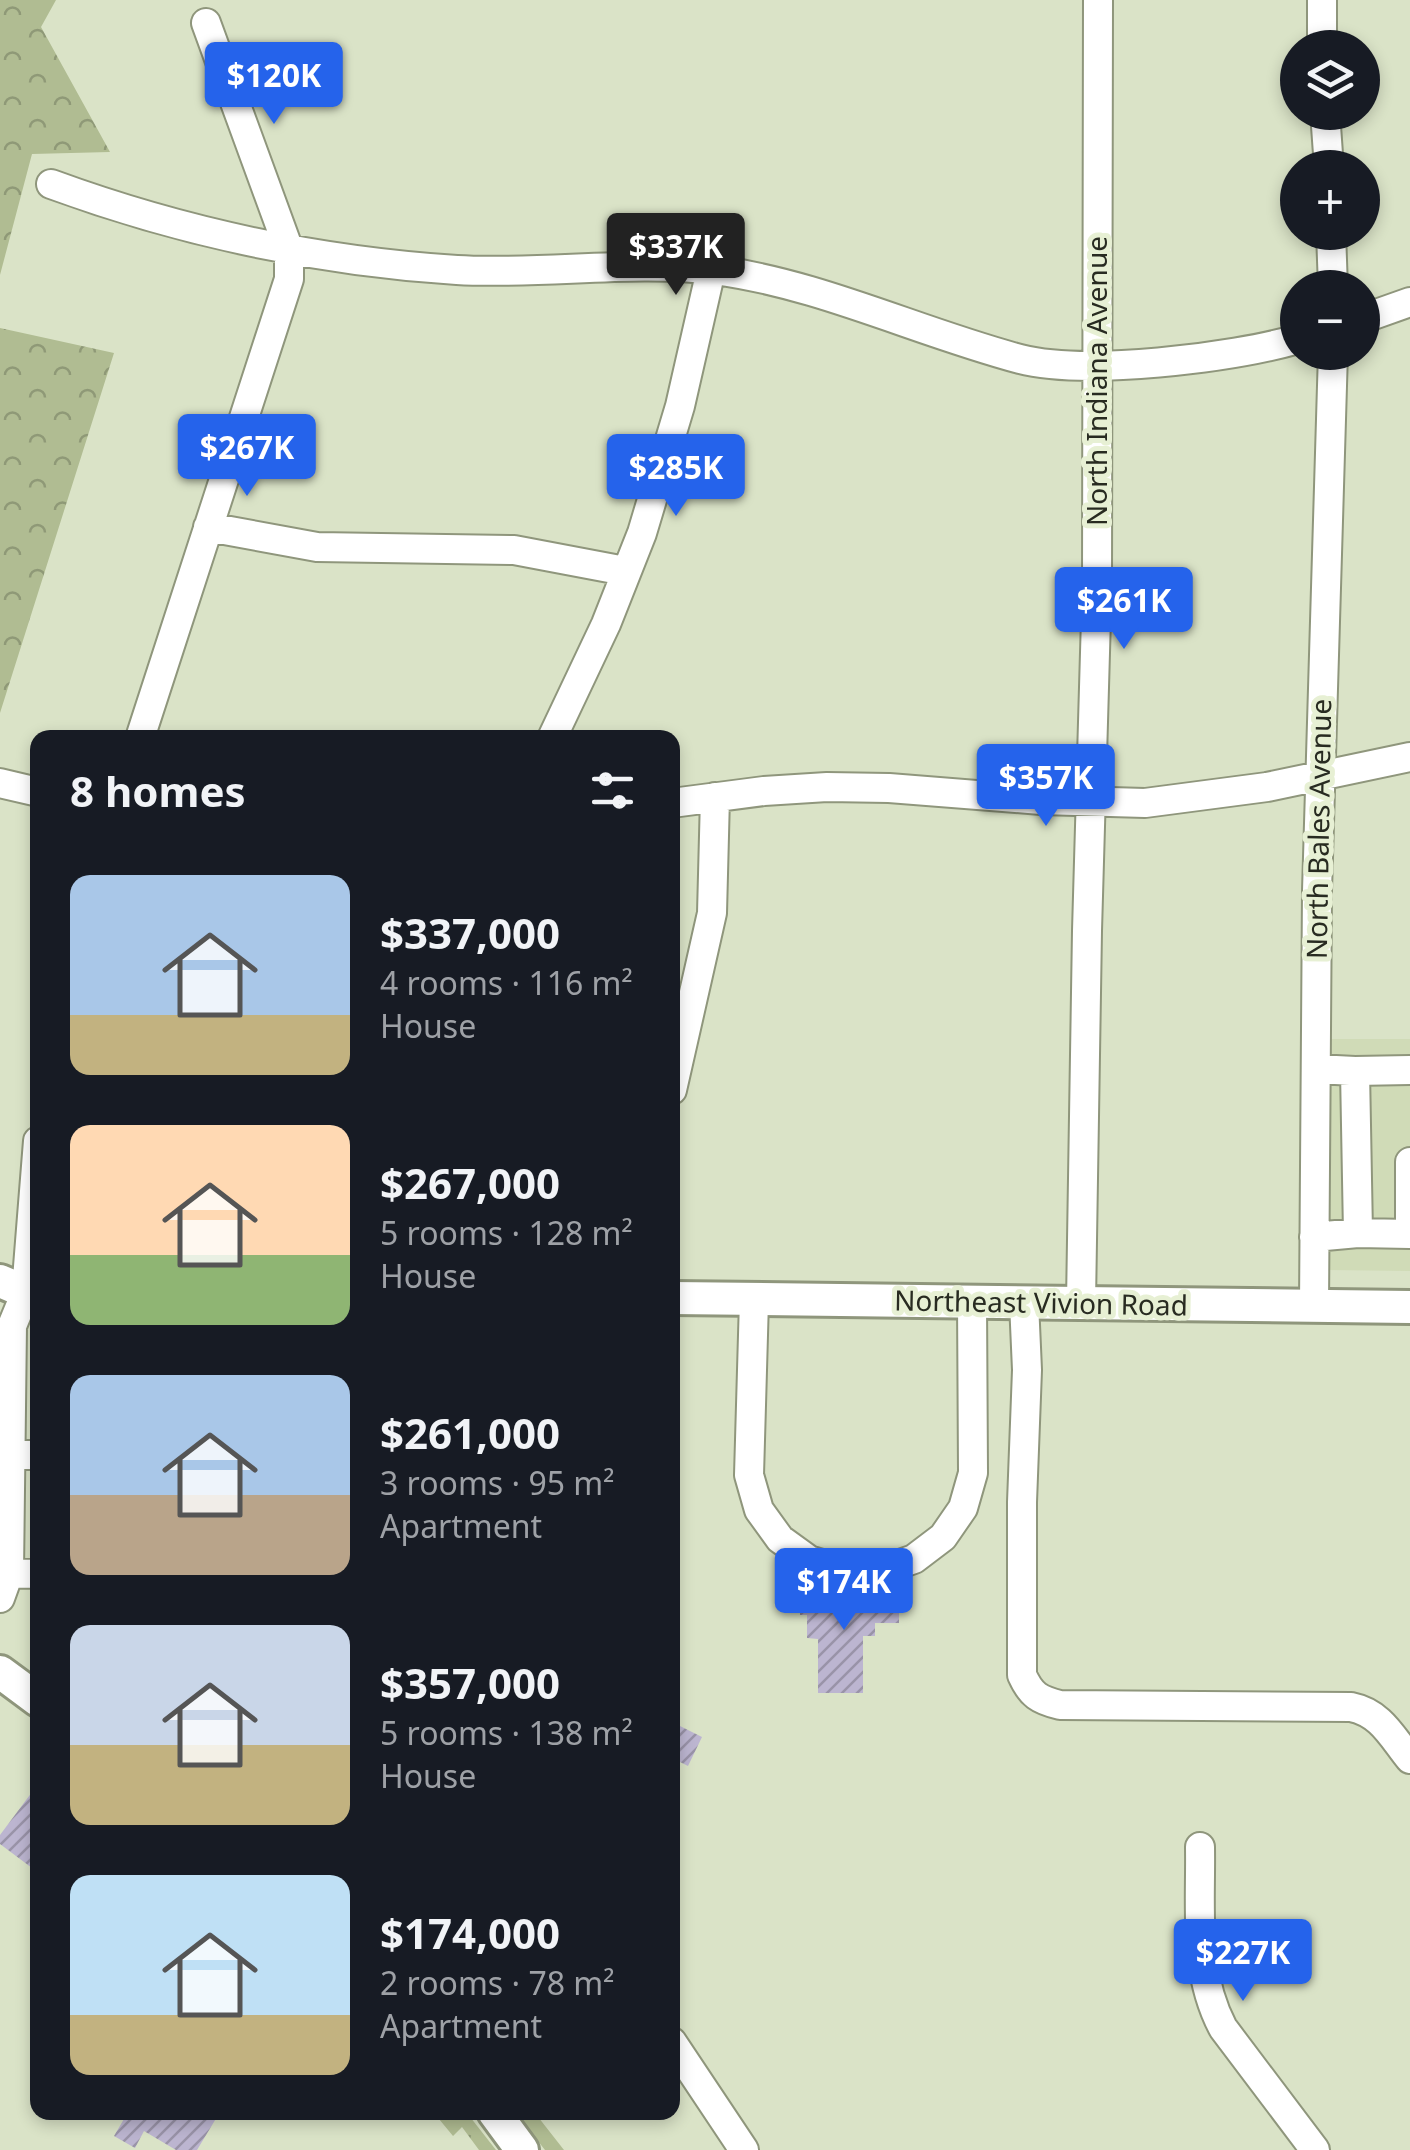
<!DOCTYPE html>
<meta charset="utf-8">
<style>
:root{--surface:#171b24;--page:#20242c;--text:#f1f3f6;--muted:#9ea1a6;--accent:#2563eb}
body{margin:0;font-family:"Noto Sans",sans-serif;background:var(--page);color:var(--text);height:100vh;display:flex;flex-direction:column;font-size:38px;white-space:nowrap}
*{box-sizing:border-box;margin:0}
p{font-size:32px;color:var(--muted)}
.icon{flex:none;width:55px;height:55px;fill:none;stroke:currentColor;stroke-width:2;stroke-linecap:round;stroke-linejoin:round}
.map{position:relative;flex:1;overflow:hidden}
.side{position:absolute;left:30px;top:730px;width:650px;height:1390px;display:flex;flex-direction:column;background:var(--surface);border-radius:20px;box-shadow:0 5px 15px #0003}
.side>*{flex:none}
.fabs{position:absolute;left:1280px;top:30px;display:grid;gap:20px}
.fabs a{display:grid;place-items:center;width:100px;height:100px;border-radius:50%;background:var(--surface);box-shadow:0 5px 15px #0003;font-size:50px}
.price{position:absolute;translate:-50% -85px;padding:0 22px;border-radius:10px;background:var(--accent);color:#fff;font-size:32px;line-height:65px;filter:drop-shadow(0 2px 5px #0008)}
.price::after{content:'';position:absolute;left:50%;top:60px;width:30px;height:22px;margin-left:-15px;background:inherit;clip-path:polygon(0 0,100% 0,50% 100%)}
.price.current{background:#222;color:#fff}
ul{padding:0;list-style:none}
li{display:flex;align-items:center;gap:30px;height:250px;padding:0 40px}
li span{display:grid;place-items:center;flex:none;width:280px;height:200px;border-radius:20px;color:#555}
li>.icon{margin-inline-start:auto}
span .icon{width:120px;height:120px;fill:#fffc;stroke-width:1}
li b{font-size:42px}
h2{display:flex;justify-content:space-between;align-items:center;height:120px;padding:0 40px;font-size:42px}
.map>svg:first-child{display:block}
.built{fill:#d0dbb7}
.grass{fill:url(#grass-tufts)}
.park{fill:url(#park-crowns)}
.building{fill:url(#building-hatch)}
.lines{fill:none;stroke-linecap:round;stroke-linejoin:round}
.minor-casing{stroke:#8f967c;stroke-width:32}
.major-casing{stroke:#8f967c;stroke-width:38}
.minor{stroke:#fff;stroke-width:28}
.major{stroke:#fff;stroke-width:32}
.labels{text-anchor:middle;stroke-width:10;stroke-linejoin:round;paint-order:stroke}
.street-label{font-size:28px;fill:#282b21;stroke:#e7f0d4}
</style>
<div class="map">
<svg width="1410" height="2150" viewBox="0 0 1410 2150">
<defs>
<pattern id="grass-tufts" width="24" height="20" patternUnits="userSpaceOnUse" patternTransform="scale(2.5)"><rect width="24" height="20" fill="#b0bc92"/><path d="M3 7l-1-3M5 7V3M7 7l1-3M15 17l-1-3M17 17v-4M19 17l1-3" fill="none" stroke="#8f9977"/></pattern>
<pattern id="park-crowns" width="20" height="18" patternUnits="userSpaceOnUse" patternTransform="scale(2.5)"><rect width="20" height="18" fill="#b0bc92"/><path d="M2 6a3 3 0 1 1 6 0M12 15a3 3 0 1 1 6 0" fill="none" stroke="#8f9977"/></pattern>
<pattern id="building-hatch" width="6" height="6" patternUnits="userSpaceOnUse" patternTransform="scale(2.5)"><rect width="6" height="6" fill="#bcb5d0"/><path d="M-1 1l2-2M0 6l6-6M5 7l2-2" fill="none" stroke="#9993a8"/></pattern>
</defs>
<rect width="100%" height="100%" fill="#dae3c7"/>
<path class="built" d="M1322,1039H1410V1271L1327,1270Z"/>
<path class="grass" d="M434,2113H467L496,2150H479L462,2127L453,2136Z
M516,2113H535L564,2150H545Z"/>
<path class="park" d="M0,0H56L41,27L110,152L32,154L0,275Z
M0,328L114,353L0,713Z"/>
<path class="building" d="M808,1585H826V1590H874V1598H899V1623H875V1636H863V1693H818V1639L807,1638V1615H800V1598H808Z
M672,1722L702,1737L688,1766L672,1758Z
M38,1784V1860L32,1868L0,1844V1835Z
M128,2112H220L197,2150H176L144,2131L135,2148L114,2136Z"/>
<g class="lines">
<g class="minor-casing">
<path id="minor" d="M1322,0V48
M1325,112L1329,168
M51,184C182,232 317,261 457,270C541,275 632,260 715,270C820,284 918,332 1020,359C1086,376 1231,358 1298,339
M1331,232L1333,288
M1362,319L1410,302
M208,527L317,547L514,550L625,571
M140,738L289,279V250L206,23
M552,738L606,624L642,533L680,406L711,270
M0,783L38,792
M672,803L764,791L827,787L889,788L1041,800L1145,803L1267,787L1410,757
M1355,1071L1410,1070
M672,1090L712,913L715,797
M38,1141L26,1292L12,1326L9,1573L38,1574
M1358,1233L1410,1234
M1410,1234V1162
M1314,1237L1358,1233L1355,1071L1316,1069
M754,1300L749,1475L759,1510L780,1539L809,1560L844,1571H880L914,1559L943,1537L963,1508L973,1473L972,1301
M1024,1302L1027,1370L1022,1502V1675C1031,1695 1039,1700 1060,1705L1351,1707C1381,1713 1392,1737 1410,1759
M1081,1302L1087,931L1097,583L1098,0
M1314,1306L1317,891L1333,352
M11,1455H38
M0,1598L9,1573
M1200,1847C1201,1909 1193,1972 1223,2028L1315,2150
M672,2042L744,2150"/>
</g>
<g class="major-casing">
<path id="major" d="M0,1281L26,1292H38
M672,1298L1410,1307
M0,1672L38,1700
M494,2112L522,2150"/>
</g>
<use href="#minor" class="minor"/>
<use href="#major" class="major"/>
</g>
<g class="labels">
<g class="street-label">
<text transform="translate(1097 381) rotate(-90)" y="10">North Indiana Avenue</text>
<text transform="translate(1319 829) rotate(-89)" y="10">North Bales Avenue</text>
<text transform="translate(1041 1303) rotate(1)" y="10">Northeast Vivion Road</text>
</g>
</g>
</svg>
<div class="fabs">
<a><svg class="icon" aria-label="layers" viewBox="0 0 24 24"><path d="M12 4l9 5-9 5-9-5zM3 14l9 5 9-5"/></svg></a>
<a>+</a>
<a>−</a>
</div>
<b class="price" style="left:274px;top:127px">$120K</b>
<b class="price current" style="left:676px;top:298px">$337K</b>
<b class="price" style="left:247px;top:499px">$267K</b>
<b class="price" style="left:676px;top:519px">$285K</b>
<b class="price" style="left:1124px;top:652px">$261K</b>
<b class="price" style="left:1046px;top:829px">$357K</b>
<b class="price" style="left:844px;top:1633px">$174K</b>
<b class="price" style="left:1243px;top:2004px">$227K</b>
<section class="side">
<h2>8 homes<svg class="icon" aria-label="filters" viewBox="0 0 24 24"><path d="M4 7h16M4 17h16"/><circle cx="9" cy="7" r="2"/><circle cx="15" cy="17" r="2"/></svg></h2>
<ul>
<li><span style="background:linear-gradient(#a9c7e8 70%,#c2b280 0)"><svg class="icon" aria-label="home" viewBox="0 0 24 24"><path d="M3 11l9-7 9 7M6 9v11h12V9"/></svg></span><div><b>$337,000</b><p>4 rooms · 116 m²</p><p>House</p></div></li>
<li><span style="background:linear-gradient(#ffd9b3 65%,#8fb573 0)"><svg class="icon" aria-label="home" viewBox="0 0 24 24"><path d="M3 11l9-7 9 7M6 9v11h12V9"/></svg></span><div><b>$267,000</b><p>5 rooms · 128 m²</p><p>House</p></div></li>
<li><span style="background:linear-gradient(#a9c7e8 60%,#b9a48a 0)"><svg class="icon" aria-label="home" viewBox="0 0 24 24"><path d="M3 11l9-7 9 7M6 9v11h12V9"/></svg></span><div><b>$261,000</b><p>3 rooms · 95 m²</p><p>Apartment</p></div></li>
<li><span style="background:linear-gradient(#c9d6e8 60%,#c2b280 0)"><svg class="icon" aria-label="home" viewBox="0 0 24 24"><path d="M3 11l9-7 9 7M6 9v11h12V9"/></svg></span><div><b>$357,000</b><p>5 rooms · 138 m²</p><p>House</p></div></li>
<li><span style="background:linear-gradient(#bfe0f5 70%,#c2b280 0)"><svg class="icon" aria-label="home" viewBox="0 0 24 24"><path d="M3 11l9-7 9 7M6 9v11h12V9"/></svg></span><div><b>$174,000</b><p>2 rooms · 78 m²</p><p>Apartment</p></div></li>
</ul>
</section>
</div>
